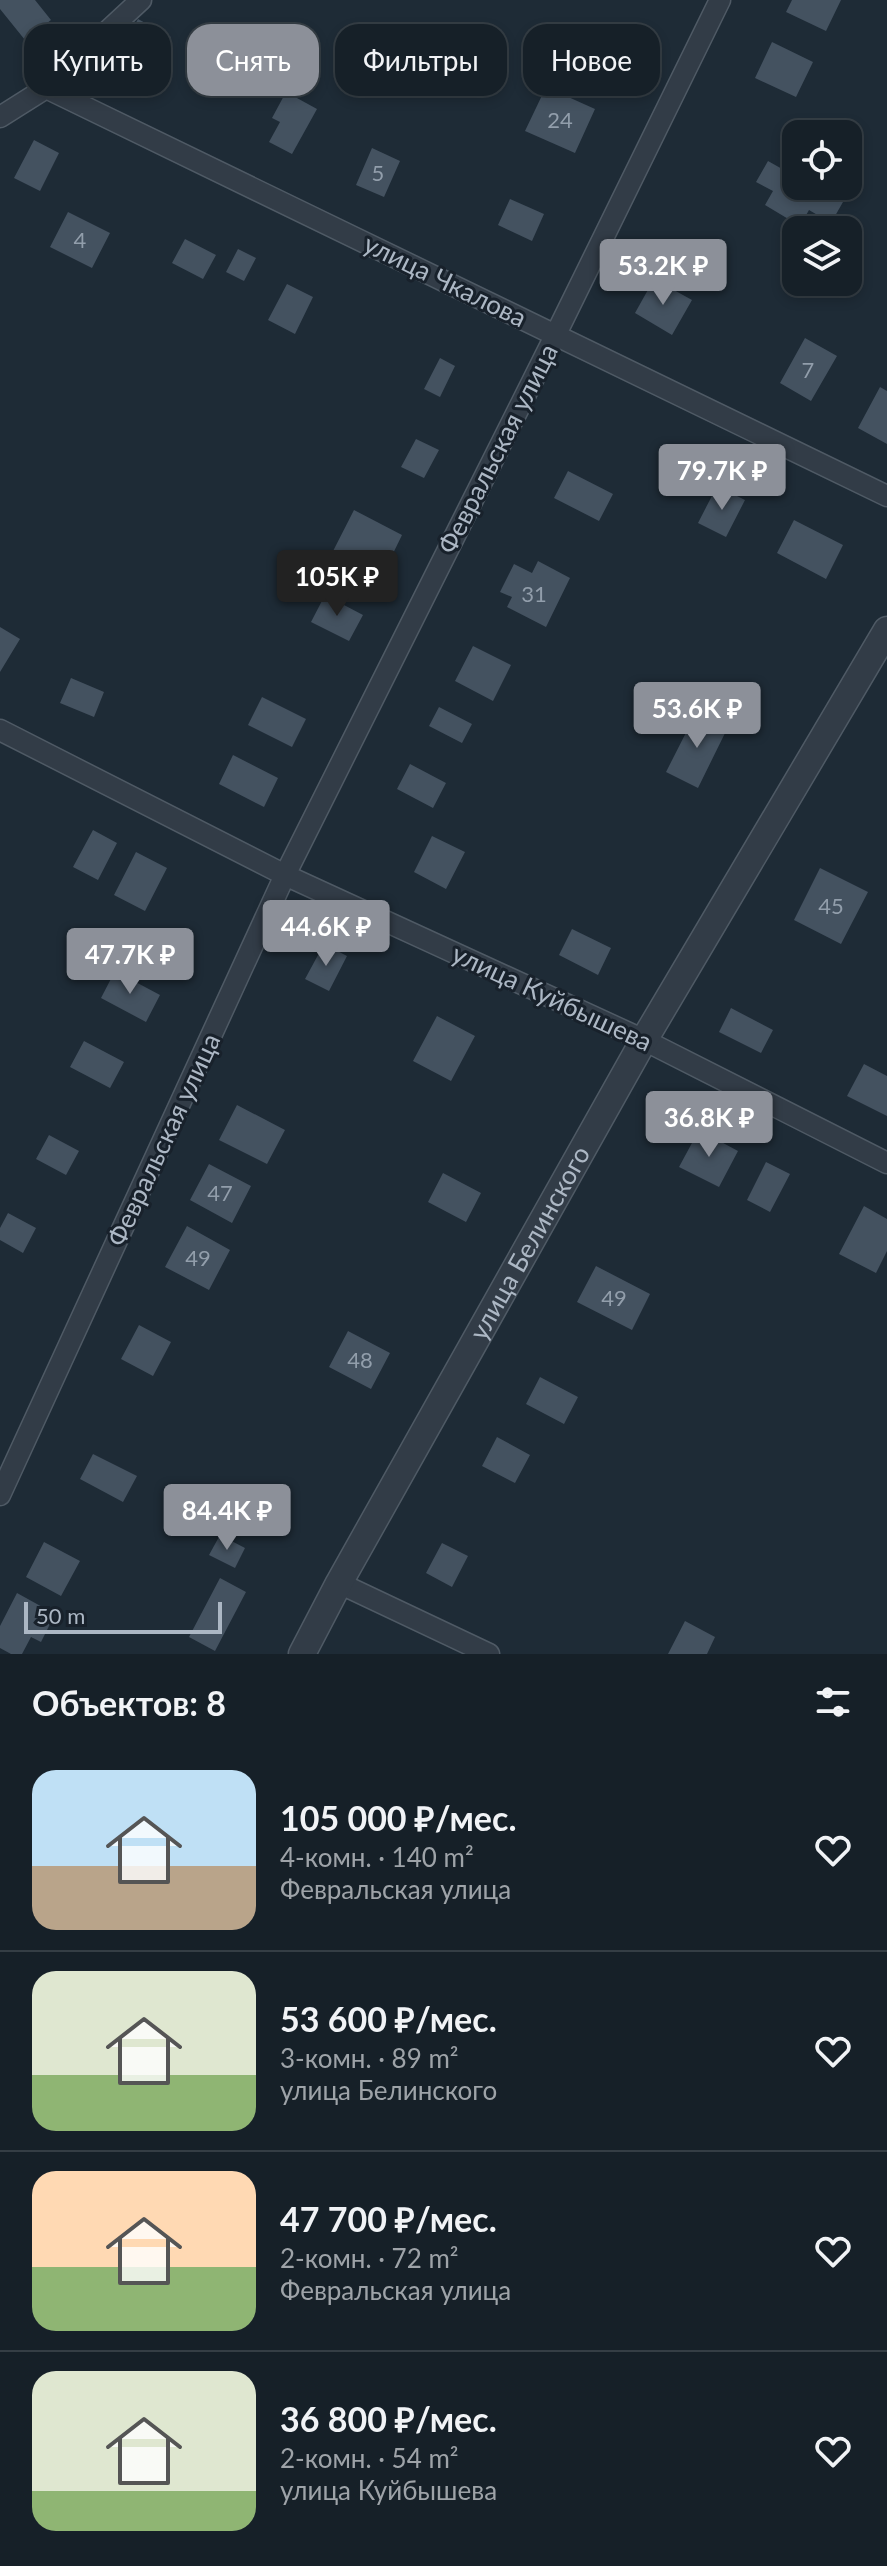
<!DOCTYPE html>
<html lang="ru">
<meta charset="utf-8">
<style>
:root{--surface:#162028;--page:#1f2830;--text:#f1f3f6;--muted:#9ea3a8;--line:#353e45;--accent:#8c9099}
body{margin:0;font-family:Lato,sans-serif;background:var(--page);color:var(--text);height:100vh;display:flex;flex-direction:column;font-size:30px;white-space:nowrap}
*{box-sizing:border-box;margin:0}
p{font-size:26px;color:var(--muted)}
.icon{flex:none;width:44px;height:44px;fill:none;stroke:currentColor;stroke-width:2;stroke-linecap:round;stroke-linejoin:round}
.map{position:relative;height:1654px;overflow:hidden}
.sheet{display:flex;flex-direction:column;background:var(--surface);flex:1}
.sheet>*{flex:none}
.guide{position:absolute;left:24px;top:24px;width:840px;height:72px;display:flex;gap:16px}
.controls{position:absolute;left:782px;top:120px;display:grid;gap:16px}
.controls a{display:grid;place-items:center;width:80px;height:80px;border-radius:16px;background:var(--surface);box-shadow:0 4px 12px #0003,0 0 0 2px var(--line);font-size:40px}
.scale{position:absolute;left:24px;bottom:20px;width:198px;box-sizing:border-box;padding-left:8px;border:4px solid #acb7c4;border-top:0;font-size:22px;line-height:28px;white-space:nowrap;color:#acb7c4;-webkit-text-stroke:6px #18212b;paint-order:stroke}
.price{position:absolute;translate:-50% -68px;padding:0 18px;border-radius:8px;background:var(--accent);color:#fff;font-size:26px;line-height:52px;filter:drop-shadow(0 2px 4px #0008)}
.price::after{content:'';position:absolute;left:50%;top:48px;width:24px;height:18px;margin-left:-12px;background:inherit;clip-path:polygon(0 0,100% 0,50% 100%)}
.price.selected{background:#222;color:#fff}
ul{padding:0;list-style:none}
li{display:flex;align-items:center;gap:24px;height:200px;padding:0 32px}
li+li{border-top:2px solid var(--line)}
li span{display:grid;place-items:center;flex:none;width:224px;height:160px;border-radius:24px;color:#555}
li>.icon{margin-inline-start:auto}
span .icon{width:96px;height:96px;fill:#fffc;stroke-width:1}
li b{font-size:34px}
h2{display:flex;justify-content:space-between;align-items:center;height:96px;padding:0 32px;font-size:34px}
.tag{padding:0 28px;border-radius:24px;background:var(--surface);box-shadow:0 4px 12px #0003,0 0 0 2px var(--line);font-size:28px;line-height:72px}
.tag.selected{background:var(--accent);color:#fff}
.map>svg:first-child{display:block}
.building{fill:#445260}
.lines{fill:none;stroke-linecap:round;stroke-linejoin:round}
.minor-casing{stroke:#4f5a65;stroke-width:23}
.tertiary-casing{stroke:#4f5a65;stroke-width:29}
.minor{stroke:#323c47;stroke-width:20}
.tertiary{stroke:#323c47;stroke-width:26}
.labels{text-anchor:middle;stroke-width:6;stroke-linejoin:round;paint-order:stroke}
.number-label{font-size:22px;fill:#929eab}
.street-label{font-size:26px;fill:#acb7c4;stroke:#18212b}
</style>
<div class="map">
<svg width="887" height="1654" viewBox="0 0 887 1654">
<rect width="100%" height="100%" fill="#1e2b36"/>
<path class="building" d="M0,0H35L51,20L25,40L0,9Z
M792,0H841L826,31L786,12Z
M138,19L171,37L145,83L113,65Z
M772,42L813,62L796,97L755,78Z
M546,87L595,109L575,153L525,131Z
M286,92L317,109L292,154L269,142L280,122L272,118Z
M34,140L59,153L40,191L14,178Z
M372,148L400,161L384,197L356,185Z
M796,149V186H830L847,195L831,223L809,210L800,226L765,205L773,191L756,182L768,161L784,170Z
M510,199L544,214L532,241L498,225Z
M68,212L110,233L92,268L50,247Z
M185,239L216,255L203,279L172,263Z
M238,249L256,258L244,281L226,272Z
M654,279L692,300L672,335L635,313Z
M287,284L313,297L295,334L268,320Z
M805,338L837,356L811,401L780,383Z
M440,358L455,366L440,397L424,389Z
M880,387L887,391V444L858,428Z
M416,439L439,450L424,478L401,467Z
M568,471L613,494L599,521L554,498Z
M717,486L745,500L726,537L698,523Z
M354,510L402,535L383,574L362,563L358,571L330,557Z
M794,520L843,545L826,579L777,553Z
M538,561L570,578L546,627L507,607L512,597L500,592L514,564L532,573Z
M325,595L363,615L349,641L311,622Z
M0,627L20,639L0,672Z
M473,646L511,665L493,701L455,681Z
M71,678L104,692L94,717L60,703Z
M262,697L306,719L292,747L248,725Z
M439,707L472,724L462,743L429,726Z
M697,711L728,727L698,788L666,772Z
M233,755L278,778L264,807L219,784Z
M410,764L446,783L433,808L397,789Z
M93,830L117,843L98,880L73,867Z
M432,836L465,852L446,889L414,872Z
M136,852L167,868L145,911L114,895Z
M820,868L868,892L841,944L794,920Z
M572,929L611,948L598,975L559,955Z
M324,944L347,956L329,991L305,979Z
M115,971L160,995L146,1022L101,998Z
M731,1008L773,1030L761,1053L719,1032Z
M437,1016L475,1036L451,1081L413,1061Z
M84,1041L124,1062L110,1088L70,1067Z
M864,1064L887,1076V1116L847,1096Z
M237,1105L285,1130L267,1164L219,1140Z
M699,1130L738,1151L719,1187L679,1167Z
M49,1135L79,1151L66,1175L36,1159Z
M766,1162L790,1174L770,1212L747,1200Z
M209,1164L251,1186L232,1223L190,1200Z
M443,1173L481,1193L466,1222L428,1202Z
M864,1206L887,1219V1251L876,1273L839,1254Z
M8,1213L36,1228L23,1253L0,1240V1228Z
M187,1226L230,1250L209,1290L165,1267Z
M596,1266L650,1294L632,1330L577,1302Z
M139,1325L171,1342L153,1376L121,1359Z
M348,1331L390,1353L371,1389L329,1367Z
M540,1377L578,1397L564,1424L526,1404Z
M497,1437L530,1455L515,1483L482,1466Z
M93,1454L137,1476L123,1502L80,1479Z
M220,1535L245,1548L235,1568L209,1555Z
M44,1542L80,1561L61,1596L26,1577Z
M442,1543L468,1556L452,1587L426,1573Z
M220,1578L246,1592L215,1651L189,1637Z
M17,1593L55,1614L41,1642L31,1637L22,1654H11L0,1648V1626Z
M685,1621L715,1637L707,1654H668Z"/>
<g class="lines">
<g class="minor-casing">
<path id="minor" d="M46,88L887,496
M0,117L46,88L141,0
M0,730L285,875L644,1040L887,1163
M0,1495L285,875L556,334L720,0
M339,1583L489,1654"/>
</g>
<g class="tertiary-casing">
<g id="tertiary">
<path id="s1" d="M302,1654L339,1583L644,1040L887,630"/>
</g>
</g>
<use href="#minor" class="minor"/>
<use href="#tertiary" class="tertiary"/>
</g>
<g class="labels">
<g class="number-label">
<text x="560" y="128">24</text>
<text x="378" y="181">5</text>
<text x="80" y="248">4</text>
<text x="808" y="378">7</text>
<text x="534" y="602">31</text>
<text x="831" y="914">45</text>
<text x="220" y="1201">47</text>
<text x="198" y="1266">49</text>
<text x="614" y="1306">49</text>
<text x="360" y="1368">48</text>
</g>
<g class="street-label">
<text transform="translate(445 281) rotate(26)" y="9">улица Чкалова</text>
<text transform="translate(498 449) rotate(-63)" y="9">Февральская улица</text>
<text transform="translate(552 998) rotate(25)" y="9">улица Куйбышева</text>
<text transform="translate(164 1140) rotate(-65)" y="9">Февральская улица</text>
<text dy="9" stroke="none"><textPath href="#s1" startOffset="470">улица Белинского</textPath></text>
</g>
</g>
</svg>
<div class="controls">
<a><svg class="icon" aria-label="locate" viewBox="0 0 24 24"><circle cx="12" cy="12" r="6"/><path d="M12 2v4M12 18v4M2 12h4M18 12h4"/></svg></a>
<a><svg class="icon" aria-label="layers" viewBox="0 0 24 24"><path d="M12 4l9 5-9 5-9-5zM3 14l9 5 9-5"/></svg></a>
</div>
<div class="scale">50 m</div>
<b class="price" style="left:663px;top:307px">53.2K ₽</b>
<b class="price" style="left:722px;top:512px">79.7K ₽</b>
<b class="price selected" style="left:337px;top:618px">105K ₽</b>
<b class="price" style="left:697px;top:750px">53.6K ₽</b>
<b class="price" style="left:326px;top:968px">44.6K ₽</b>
<b class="price" style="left:130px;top:996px">47.7K ₽</b>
<b class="price" style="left:709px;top:1159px">36.8K ₽</b>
<b class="price" style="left:227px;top:1552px">84.4K ₽</b>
<div class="guide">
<a class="tag">Купить</a>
<a class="tag selected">Снять</a>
<a class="tag">Фильтры</a>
<a class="tag">Новое</a>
</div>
</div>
<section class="sheet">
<h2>Объектов: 8<svg class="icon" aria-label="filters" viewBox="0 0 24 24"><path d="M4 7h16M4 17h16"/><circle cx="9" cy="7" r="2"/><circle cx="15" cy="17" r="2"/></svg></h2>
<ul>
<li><span style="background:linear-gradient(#bfe0f5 60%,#b9a48a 0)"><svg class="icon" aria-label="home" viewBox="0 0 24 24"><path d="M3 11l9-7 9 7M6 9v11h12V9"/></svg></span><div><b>105 000 ₽/мес.</b><p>4-комн. · 140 m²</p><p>Февральская улица</p></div><svg class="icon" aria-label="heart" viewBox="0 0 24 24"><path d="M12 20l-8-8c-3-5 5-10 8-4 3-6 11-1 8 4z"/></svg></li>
<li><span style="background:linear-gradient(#dfe7d0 65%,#8fb573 0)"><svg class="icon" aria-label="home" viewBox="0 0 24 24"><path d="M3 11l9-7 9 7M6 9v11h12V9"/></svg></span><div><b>53 600 ₽/мес.</b><p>3-комн. · 89 m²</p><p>улица Белинского</p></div><svg class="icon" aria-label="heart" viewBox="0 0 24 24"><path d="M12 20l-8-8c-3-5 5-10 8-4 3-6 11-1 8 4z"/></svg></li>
<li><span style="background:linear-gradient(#ffd9b3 60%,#8fb573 0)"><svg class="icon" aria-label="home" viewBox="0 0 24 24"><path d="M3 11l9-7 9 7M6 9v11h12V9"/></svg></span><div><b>47 700 ₽/мес.</b><p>2-комн. · 72 m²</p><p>Февральская улица</p></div><svg class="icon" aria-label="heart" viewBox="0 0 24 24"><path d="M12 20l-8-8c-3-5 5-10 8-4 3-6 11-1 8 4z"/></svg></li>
<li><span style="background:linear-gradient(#dfe7d0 75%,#8fb573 0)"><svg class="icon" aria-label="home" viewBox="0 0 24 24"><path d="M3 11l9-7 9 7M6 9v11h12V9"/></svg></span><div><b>36 800 ₽/мес.</b><p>2-комн. · 54 m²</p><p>улица Куйбышева</p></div><svg class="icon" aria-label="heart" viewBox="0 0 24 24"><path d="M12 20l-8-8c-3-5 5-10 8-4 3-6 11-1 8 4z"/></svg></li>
</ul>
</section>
